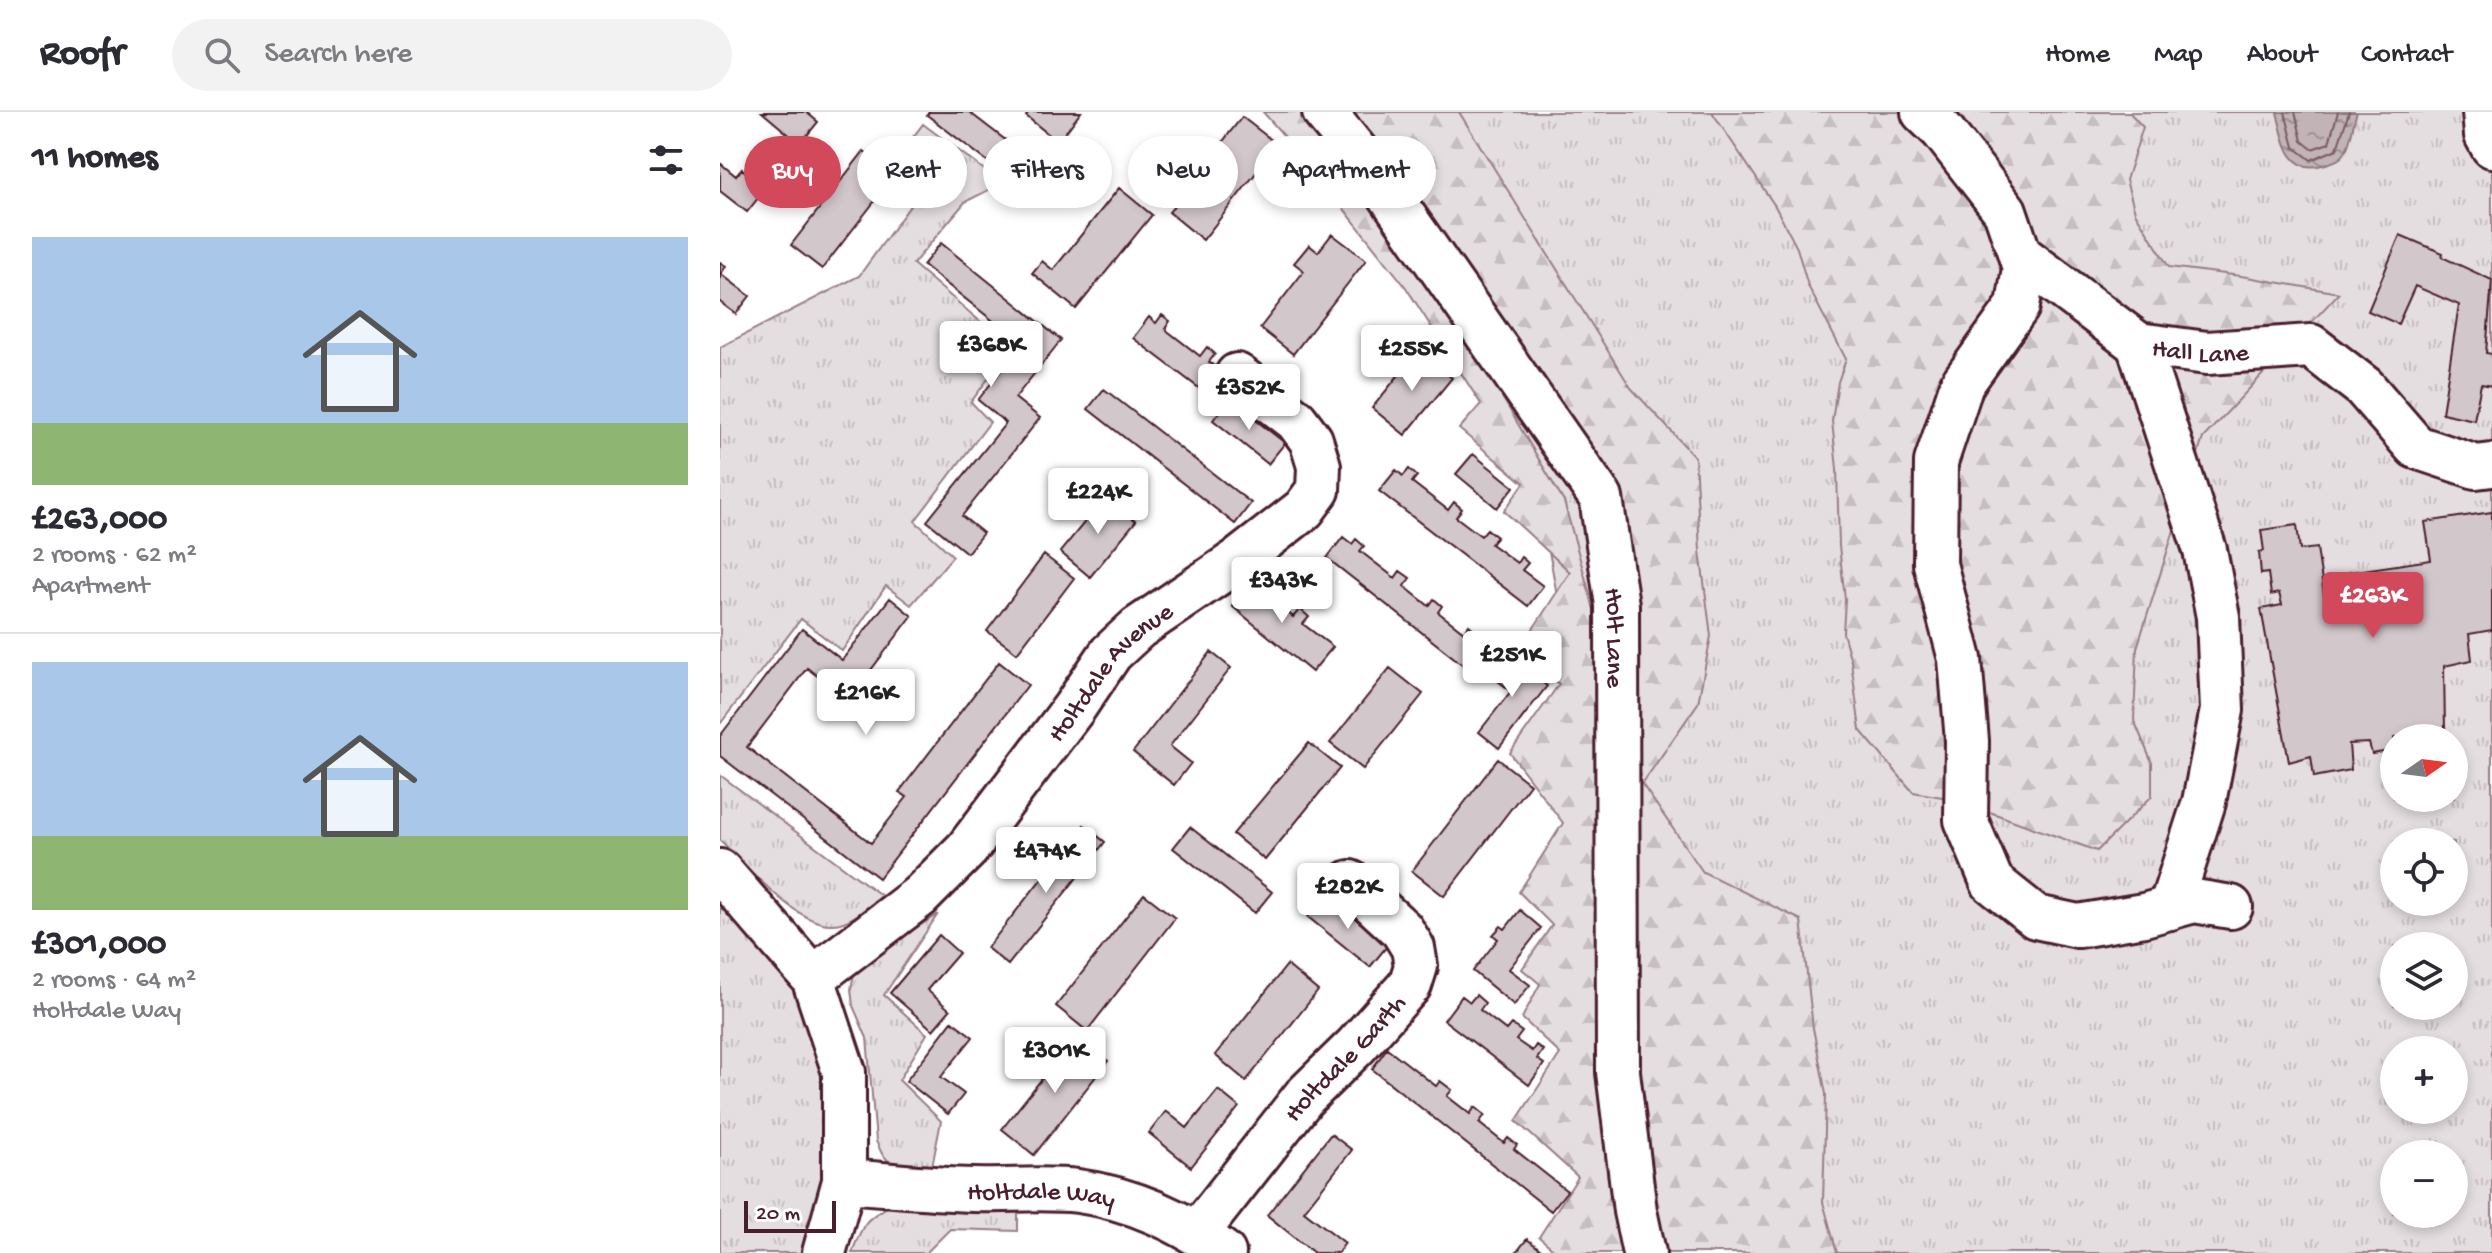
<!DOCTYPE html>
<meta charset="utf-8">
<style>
:root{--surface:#fff;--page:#f2f2f3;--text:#2b2b33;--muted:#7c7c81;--line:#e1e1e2;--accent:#d1495b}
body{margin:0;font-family:"Gochi Hand",sans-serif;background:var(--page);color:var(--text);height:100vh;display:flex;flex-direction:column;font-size:30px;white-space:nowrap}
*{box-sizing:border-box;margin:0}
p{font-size:26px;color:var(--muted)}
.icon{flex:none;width:44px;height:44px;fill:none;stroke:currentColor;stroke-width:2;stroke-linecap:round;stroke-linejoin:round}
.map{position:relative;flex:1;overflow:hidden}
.side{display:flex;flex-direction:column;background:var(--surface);width:720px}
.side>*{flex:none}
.banner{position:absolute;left:24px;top:24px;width:760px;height:72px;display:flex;gap:16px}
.needle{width:52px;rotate:76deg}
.tools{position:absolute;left:1660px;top:612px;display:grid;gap:16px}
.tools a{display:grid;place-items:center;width:88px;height:88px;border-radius:50%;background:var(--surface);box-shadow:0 4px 12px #0003;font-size:40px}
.scale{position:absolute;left:24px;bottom:20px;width:92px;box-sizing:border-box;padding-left:8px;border:4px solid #4a1f2b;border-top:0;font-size:22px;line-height:28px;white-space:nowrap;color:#4a1f2b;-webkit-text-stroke:6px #fff;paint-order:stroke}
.price{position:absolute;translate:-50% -68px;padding:0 18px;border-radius:8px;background:#fff;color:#222;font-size:26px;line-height:52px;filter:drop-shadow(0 2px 4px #0008)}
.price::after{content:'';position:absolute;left:50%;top:48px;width:24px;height:18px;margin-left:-12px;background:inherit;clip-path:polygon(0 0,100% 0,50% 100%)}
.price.current{background:var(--accent);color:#fff}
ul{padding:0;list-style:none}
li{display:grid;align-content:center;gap:16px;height:424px;padding:0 32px}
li+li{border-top:2px solid var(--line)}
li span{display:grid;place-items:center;height:248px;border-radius:0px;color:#555}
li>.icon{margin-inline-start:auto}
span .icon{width:144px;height:144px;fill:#fffc;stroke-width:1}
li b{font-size:34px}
h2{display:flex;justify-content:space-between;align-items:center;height:96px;padding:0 32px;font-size:34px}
.tag{padding:0 28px;border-radius:36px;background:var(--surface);box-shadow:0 4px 12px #0003;font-size:28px;line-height:72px}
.tag.current{background:var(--accent);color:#fff}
header{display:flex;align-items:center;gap:48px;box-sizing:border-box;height:112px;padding:0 40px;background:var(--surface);border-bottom:2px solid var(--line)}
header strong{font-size:38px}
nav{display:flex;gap:44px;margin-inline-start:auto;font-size:28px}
.search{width:560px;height:72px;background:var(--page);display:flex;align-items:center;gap:20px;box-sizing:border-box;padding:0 28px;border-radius:44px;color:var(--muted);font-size:30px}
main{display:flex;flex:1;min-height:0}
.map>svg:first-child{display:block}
.grass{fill:url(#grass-tufts);stroke:#987e86;stroke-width:2;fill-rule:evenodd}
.forest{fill:url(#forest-firs);stroke:#987e86;stroke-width:2;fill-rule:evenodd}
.water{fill:url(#water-ripples);stroke:#91787e;stroke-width:2}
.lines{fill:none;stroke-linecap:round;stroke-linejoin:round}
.shore{stroke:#7a5a63;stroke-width:2}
.building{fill:#d2c7cb;stroke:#4a1f2b;stroke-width:2}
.minor-casing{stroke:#4a1f2b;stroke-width:48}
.minor{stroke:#fff;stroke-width:42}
.labels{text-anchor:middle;stroke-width:6;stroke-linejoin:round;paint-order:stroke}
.street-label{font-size:26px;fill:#4a1f2b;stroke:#fff}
</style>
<header>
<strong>Roofr</strong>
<div class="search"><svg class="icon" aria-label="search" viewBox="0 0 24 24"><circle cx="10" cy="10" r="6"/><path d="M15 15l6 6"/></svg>Search here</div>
<nav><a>Home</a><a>Map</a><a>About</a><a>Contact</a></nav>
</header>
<main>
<section class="side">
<h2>11 homes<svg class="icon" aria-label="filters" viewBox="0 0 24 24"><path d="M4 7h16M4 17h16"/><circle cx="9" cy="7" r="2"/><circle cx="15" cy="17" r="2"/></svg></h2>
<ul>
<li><span style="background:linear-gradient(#a9c7e8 75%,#8fb573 0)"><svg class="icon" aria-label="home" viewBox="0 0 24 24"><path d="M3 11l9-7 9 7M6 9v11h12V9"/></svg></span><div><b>£263,000</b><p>2 rooms · 62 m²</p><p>Apartment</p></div></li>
<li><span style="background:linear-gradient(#a9c7e8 70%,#8fb573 0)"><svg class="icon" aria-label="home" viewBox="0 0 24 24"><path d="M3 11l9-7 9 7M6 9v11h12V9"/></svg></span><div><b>£301,000</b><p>2 rooms · 64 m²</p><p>Holtdale Way</p></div></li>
</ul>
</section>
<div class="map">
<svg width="1772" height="1141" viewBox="0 0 1772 1141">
<defs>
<pattern id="grass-tufts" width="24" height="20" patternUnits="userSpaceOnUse" patternTransform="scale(2)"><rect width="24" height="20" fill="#e5dee0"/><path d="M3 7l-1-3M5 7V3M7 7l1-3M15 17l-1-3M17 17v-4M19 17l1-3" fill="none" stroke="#c6bec0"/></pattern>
<pattern id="forest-firs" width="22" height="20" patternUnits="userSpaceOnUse" patternTransform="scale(2)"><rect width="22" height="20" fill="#e5dee0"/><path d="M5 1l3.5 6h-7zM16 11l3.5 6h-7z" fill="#c6bec0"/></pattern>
<pattern id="water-ripples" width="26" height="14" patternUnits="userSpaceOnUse" patternTransform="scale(2)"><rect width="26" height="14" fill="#c1b3b6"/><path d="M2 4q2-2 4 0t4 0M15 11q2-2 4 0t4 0" fill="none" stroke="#9f9194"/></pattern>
</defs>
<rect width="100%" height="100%" fill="#fff"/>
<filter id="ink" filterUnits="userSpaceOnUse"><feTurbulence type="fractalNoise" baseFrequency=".0125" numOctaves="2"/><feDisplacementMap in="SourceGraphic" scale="16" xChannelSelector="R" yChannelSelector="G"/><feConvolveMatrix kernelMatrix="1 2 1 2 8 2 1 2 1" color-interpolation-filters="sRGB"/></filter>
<g filter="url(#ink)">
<path class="grass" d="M581,0H1772V1141H963L939,1047L819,384ZM1674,626H1734V686H1674ZM1674,730H1734V790H1674ZM1674,834H1734V894H1674ZM1674,938H1734V998H1674ZM1674,1042H1734V1102H1674Z
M203,12L282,71L245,90L193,152L291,236L251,290L270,310L195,409L233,444L191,493L166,474L122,539L81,507L0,612V235L139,164L200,80L175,49Z
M0,663L162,784C147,795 132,811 113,812C77,815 26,752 0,728Z
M0,785L39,825L74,877L95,932L108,988L105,1053L96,1114L84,1141H0Z
M218,802L164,883L207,922L179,968L221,1009L211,1060L174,1055L162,1042L156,1029L147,926L133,894L131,877L134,861L144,849Z
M174,1091L298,1095V1119L230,1117L206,1141H132C143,1110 145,1107 174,1091Z"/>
<path class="forest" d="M543,0H739L911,276L975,345L980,439L991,524L978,591L922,672L983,760L1081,808L1093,916L1106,982L1103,1090L1117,1141H838L819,1125L858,1065L796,1009L840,942L802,906L820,872L802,857L832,813L799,780L843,711L790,641L839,572L800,537L850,460L784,399L804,371L739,317L761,292L685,174L586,49ZM638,41L903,391L907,425L913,599L921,665L844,390Z
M992,0H1409L1423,15L1406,68L1415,100L1449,155L1521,164L1619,181L1483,326L1417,536L1414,608L1432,651V684L1377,739L1234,687L1193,680L1140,618L1131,549L1123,521L1125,487L1119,434L1117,357L1112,309L1118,270L1126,247L1088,174L1077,136L1055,94Z"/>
<path class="water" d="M1557,0H1637C1632,13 1632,30 1624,42C1619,49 1610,51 1602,53C1567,63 1563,24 1557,0Z"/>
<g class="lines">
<path class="shore" d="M1565,0L1574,35L1591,48L1617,37L1629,0
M1575,0L1582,29L1592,37L1609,31L1618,0"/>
</g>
<path class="building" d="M42,0H86L98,10L80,32Z
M209,0H249L305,43L288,65L207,3Z
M309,0H361L338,30L306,4Z
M522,5L558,33L483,128L449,100L465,81L456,74L487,36L493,42Z
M144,39L175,63L102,157L71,133Z
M0,51L16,64L22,57L42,73L38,78L42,81L27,100L0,79Z
M399,76L432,103L356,197L312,161L322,149L333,158Z
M612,122L646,148L573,242L540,216L584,159L574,151L589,133L598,140Z
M1680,123L1723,141L1722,145L1772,168L1766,241L1772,242V274L1761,272L1754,308L1722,301L1739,193L1695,174L1678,212L1648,199Z
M221,131L341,228L295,286L320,306L242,404L263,421L247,441L207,409L286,311L258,288L302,232L203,153Z
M0,150L6,154L1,162L30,184L16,202L0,190Z
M442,203L450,209L445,217L480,244L487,235L495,242L489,250L508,265L492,286L413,226L429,205L436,211Z
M698,239L732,266L685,323L652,296Z
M384,277L531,391L515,412L368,297Z
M509,287L565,331L548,352L493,308Z
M753,342L794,375L777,396L736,362Z
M689,357L697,364L692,370L728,398L734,390L742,397L736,405L761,424L767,417L777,425L771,432L797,451L801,445L808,451L802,458L823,474L808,494L659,379L676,358L683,364Z
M386,384L416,409L370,465L340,440Z
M1772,400V518L1749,522L1752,548L1724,554L1725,619L1674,626V638L1652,642L1649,631L1629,632L1631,658L1594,665L1591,644L1569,650L1541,497L1562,493L1559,481L1551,483L1548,461L1541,462L1539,440L1544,439L1541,418L1577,413L1580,438L1597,436L1604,483L1632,478L1629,460L1711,448L1705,410Z
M623,425L632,432L636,427L644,434L640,439L675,466L680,459L690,466L684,474L709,494L714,487L722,494L718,500L744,520L749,513L757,520L751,527L772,543L756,563L607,446Z
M324,443L354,466L297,541L267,519Z
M544,466L557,477L550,485L573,505L580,497L589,505L583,512L613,535L592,560L512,494L533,468L539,473Z
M170,486L192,504L128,588L87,556L27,635L151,731L187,685L179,680L279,550L308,573L159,766L0,644V624L82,517L122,548Z
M491,540L511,556L450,634L471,651L454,673L413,640Z
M785,541L827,574L779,636L759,620L791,579L769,562Z
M670,556L703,582L643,657L610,631Z
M589,631L620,656L545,748L513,722Z
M778,647L810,672L724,784L692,759Z
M364,713L385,730L288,853L267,836Z
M470,715L552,780L535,801L453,736Z
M424,782L455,806L367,919L336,894Z
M605,782L668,833L650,855L588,805Z
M800,798L821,816L789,857L810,873L794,893L753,859L778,827L773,823L781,814L785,817Z
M219,823L239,841L207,878L230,898L213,918L170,881Z
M567,853L598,879L526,969L495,943Z
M756,883L765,891L760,898L786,918L791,912L802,920L796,928L812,939L816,933L823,938L817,947L824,952L809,973L724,908L742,884L750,890Z
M232,909L253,925L221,965L244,982L228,1002L186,969Z
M356,924L388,949L314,1043L282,1017Z
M667,936L716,974L720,969L732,978L727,984L750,1002L755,995L765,1003L759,1011L784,1031L788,1026L797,1033L794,1037L847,1079L831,1099L652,957Z
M498,978L519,995L471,1055L429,1021L446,999L467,1016Z
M611,1022L632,1038L584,1099L625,1131L618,1141H594L547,1103Z
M807,1127L825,1141H796Z"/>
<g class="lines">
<g class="minor-casing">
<g id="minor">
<path id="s1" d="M604,0L654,61L881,386L897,493L898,960L915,1099L924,1141"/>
<path id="s2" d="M1203,0L1222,18L1285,99L1300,143L1418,232L1487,241L1591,234L1644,275L1696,335L1756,355L1772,353"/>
<path d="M1764,0L1766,23L1772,34"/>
<path d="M1300,143L1304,156L1298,194L1242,272L1216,350L1215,452L1240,547L1247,629L1246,708L1272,770L1316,805L1358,814L1424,803L1474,789L1511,795"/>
<path d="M1418,232L1485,438L1498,505L1502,598L1484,690L1450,796"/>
<path d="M0,759L93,866L124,960V1069L104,1141"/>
<path id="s3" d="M93,866L200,784L247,737L354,596L391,541L418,516L521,446L584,397L598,378L599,354L591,328L576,308L517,263"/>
<path id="s4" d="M124,1069C167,1072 210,1077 253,1078C288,1079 324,1075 358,1079C410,1086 464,1109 504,1141"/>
<path id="s5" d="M478,1120L584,985L636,934L690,873L696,854L693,836L682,818L630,770"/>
</g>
</g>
<use href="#minor" class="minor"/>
</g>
</g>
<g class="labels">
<g class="street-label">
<text dy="9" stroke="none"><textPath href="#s2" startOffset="386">Hall Lane</textPath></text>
<text dy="9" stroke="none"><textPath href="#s1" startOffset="616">Holt Lane</textPath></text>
<text dy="9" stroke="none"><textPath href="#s3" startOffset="430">Holtdale Avenue</textPath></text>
<text dy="9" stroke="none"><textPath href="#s5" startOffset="228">Holtdale Garth</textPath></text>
<text dy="9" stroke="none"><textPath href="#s4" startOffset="198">Holtdale Way</textPath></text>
</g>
</g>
</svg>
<div class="tools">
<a><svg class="needle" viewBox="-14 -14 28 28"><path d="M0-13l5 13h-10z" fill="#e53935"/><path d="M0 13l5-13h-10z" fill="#7c7c81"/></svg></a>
<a><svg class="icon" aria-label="locate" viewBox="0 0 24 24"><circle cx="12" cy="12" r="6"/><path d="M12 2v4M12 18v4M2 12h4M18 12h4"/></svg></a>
<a><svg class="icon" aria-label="layers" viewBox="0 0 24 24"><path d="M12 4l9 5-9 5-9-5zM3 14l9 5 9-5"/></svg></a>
<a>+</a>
<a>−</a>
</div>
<div class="scale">20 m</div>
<b class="price" style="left:271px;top:277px">£368K</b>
<b class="price" style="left:692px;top:281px">£255K</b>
<b class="price" style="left:529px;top:320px">£352K</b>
<b class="price" style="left:378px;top:424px">£224K</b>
<b class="price" style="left:562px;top:513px">£343K</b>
<b class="price current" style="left:1653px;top:528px">£263K</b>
<b class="price" style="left:792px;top:587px">£251K</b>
<b class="price" style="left:146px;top:625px">£216K</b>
<b class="price" style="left:326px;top:783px">£474K</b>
<b class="price" style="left:628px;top:819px">£282K</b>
<b class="price" style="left:335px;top:983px">£301K</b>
<div class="banner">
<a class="tag current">Buy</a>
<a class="tag">Rent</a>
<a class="tag">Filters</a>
<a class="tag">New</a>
<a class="tag">Apartment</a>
</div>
</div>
</main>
